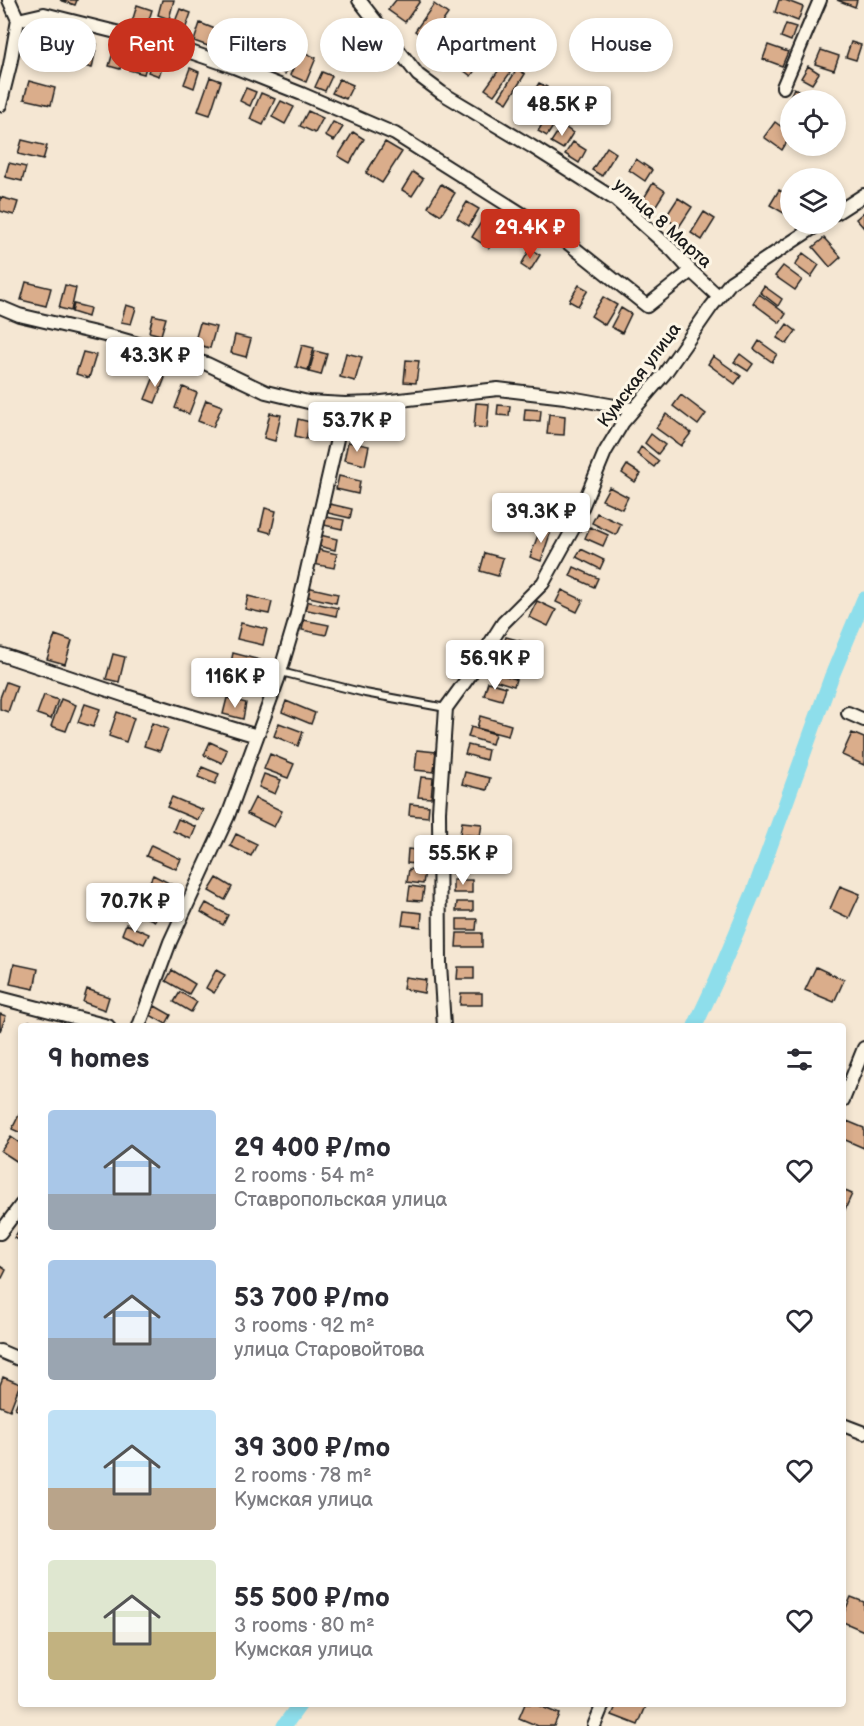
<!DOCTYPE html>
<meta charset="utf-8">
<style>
:root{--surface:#fff;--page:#f7f7f7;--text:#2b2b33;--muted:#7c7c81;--accent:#c8321e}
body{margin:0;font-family:"Balsamiq Sans",sans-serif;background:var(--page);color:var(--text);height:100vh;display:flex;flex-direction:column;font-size:22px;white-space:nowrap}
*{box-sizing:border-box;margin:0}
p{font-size:20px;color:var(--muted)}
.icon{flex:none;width:33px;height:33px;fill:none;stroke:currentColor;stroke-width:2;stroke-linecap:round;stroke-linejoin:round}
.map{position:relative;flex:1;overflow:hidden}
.side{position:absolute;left:18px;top:1023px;width:828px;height:684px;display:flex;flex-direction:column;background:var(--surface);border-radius:6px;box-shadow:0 3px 9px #0003}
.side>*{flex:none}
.banner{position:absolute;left:18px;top:18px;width:828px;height:54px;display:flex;gap:12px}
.buttons{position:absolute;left:780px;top:90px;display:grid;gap:12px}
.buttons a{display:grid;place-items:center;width:66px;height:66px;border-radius:50%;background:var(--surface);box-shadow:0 3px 9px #0003;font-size:30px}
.price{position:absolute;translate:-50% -51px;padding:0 14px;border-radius:6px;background:#fff;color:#222;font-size:20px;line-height:39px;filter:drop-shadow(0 2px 3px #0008)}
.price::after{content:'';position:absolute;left:50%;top:36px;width:18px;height:14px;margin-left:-9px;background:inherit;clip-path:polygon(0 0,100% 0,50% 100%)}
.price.selected{background:var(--accent);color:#fff}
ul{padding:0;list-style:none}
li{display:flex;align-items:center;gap:18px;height:150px;padding:0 30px}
li span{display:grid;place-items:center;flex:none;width:168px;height:120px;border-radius:6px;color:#555}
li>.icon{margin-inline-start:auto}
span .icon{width:72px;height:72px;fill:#fffc;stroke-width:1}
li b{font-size:26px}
h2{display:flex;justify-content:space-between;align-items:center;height:72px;padding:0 30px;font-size:26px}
.chip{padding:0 21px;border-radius:27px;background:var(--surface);box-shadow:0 3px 9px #0003;font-size:21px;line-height:54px}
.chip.selected{background:var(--accent);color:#fff}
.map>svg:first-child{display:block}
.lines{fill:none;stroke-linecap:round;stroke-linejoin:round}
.canal{stroke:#8edeeb;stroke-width:15}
.building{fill:#daad8b;stroke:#1c1c1c;stroke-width:1.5}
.service-casing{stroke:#1c1c1c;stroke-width:10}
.minor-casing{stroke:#1c1c1c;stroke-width:16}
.service{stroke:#fcf5e5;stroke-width:6}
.minor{stroke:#fcf5e5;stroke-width:12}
.labels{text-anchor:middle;stroke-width:6;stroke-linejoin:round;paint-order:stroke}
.street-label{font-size:18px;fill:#1c1c1c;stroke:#fcf5e5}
</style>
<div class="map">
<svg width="864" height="1726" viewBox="0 0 864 1726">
<rect width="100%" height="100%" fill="#f5e7d3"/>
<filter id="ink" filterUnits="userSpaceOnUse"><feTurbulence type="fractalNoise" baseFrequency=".0167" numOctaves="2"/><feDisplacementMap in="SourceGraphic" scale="12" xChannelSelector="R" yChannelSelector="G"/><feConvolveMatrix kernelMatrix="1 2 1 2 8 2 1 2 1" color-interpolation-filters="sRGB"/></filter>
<g filter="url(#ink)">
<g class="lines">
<path class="canal" d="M695,1026L716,981L754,891L831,678L864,599
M284,1726L300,1704"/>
</g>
<path class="building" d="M60,0H77L75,5Z
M162,0H174L169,19L158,15Z
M396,0H419L420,1L405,22L388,10Z
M779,0H785L803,7L798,21L775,12Z
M837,0H857L855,7Z
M434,4L448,14L429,41L415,31Z
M137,5L152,10L147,26L132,22Z
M180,9L191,13L182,38L170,34Z
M200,23L215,29L208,46L194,41Z
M786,24L796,27L791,41L781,37Z
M232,34L244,39L238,55L226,51Z
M450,38L462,46L451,62L439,53Z
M81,41L97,44L92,68L76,64Z
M851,42L861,45L856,60L846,57Z
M255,44L269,49L262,66L249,61Z
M289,44L297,47L285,74L277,70Z
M768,45L788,52L782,66L763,59Z
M114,49L125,52L120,69L109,66Z
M821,50L839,56L834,70L815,64Z
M301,51L316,58L306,82L290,75Z
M134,52L149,57L144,74L129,70Z
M472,57L480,63L471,76L463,70Z
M153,58L164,61L159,76L148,72Z
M808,66L819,73L812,84L801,78Z
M501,67L510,73L494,95L485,89Z
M190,68L199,72L194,88L184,84Z
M517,69L525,74L507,103L499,98Z
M322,72L332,76L325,91L315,87Z
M210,77L221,81L210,115L198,111Z
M339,79L353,85L346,99L332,93Z
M29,81L55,88L51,105L24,99Z
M539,83L547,87L531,112L523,108Z
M246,88L256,92L250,106L240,101Z
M794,88L813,97L812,100H793L789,99Z
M261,93L275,99L263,125L250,119Z
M281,101L294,107L285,124L272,117Z
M788,104L790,105V115L784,112Z
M554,105L563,111L547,136L538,131Z
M308,111L323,118L315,133L300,126Z
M333,122L343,127L334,141L325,136Z
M775,122L790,133V137L782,150L764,137Z
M562,125L573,133L563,149L551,142Z
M353,132L364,139L350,163L338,156Z
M22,140L47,146L43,160L18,154Z
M385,142L402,152L382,183L366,173Z
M573,142L586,150L579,163L565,154Z
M607,147L616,153L602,176L592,170Z
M636,159L652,170L645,181L629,170Z
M9,163L26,167L22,181L5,177Z
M413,172L423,179L412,196L402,190Z
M653,183L665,191L653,210L641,203Z
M441,184L455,193L441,215L428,207Z
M779,190L790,197V209L787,215L770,205Z
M0,197L18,202L14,215L0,211Z
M678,198L692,207L679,227L665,218Z
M467,202L479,209L469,226L457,218Z
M704,212L715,219L702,240L691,233Z
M864,212V228L856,219Z
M483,219L500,230L489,248L472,237Z
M824,238L841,257L830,267L813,247Z
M530,249L540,255L530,271L521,265Z
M803,253L819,265L811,277L795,265Z
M783,266L802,280L795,290L775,276Z
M26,282L51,288L46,306L21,300Z
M65,285L76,288L71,311L59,308Z
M579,285L588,290L578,306L569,301Z
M764,286L782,299L778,306L760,292Z
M759,294L786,314L780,323L753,303Z
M603,297L617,305L605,325L591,316Z
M74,304L90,308L88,317L72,312Z
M126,305L136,308L131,324L121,322Z
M621,308L631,314L622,333L611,327Z
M153,315L166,318L161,335L149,332Z
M200,323L216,327L210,348L194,344Z
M787,324L796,331L787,344L777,338Z
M235,335L251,339L246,357L231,353Z
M759,341L777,354L772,362L754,349Z
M302,345L314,348L308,370L296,367Z
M315,351L327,354L321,375L309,372Z
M83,352L96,355L89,378L76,374Z
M346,353L362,357L355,381L340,377Z
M740,354L753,364L748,371L734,362Z
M713,356L741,376L735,384L708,364Z
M406,360L419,361L416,383L404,382Z
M155,374L165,378L155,403L145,399Z
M183,387L197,393L189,414L175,408Z
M681,395L706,414L698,425L673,406Z
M206,400L222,406L213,427L198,421Z
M476,403L489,404L487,428L474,427Z
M498,405L510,406L509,416L497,415Z
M525,409L541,410L540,421L524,420Z
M270,413L281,415L275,441L264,438Z
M549,414L565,416L564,435L547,434Z
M666,414L691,433L681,446L656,428Z
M298,419L310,422L306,439L295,436Z
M651,434L665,445L658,454L645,443Z
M348,442L369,446L365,465L344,460Z
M641,447L659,461L654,467L637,454Z
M627,465L641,474L635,482L622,473Z
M339,476L360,481L358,494L336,489Z
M609,487L628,497L622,509L602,500Z
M330,504L352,509L350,518L328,513Z
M265,508L276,511L271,533L260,530Z
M597,513L621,524L616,535L592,523Z
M326,517L344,520L342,529L324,525Z
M541,527L551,531L541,561L530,557Z
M590,527L608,535L603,546L585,538Z
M320,535L337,539L335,550L318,546Z
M316,549L337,554L334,568L313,564Z
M581,549L604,560L600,569L576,557Z
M485,553L503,558L498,576L480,571Z
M574,567L598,578L594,587L570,576Z
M307,587L338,594L336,603L305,596Z
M562,590L583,600L577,612L556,602Z
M248,596L272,602L269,614L245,609Z
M305,601L338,608L336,616L303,609Z
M537,601L556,610L548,626L529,617Z
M304,620L329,625L326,635L302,630Z
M241,623L267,629L263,645L237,639Z
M55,635L72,641L65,664L47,659Z
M506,637L525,642L521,657L501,652Z
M233,653L260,660L254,684L228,677Z
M113,654L125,657L119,682L106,679Z
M493,672L516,679L514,686L491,679Z
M6,682L17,686L8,712L0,709V698Z
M488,682L506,687L502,700L484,695Z
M44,695L58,700L51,719L37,714Z
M227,698L246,703L243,719L223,714Z
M61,699L76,705L66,731L51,726Z
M286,701L315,713L311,724L282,712Z
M85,704L100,709L93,727L78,722Z
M117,712L134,718L126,742L109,736Z
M480,716L511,725L508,736L477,728Z
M152,723L168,729L160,751L144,746Z
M279,723L303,732L298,746L274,736Z
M471,727L495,734L492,744L468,737Z
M852,733L864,738V765L842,755Z
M210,742L227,750L222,763L204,755Z
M468,745L488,750L486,760L465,754Z
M417,750L436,752L434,772L415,770Z
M270,754L294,764L288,778L264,769Z
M202,767L219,774L215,784L198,777Z
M465,772L490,778L487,790L462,784Z
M264,774L281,780L275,794L259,787Z
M421,777L433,778L431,798L418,797Z
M172,797L203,810L198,820L167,807Z
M255,798L282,811L274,827L247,814Z
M410,804L429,806L428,817L409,815Z
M178,819L196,827L191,839L173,831Z
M462,822L482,824L480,836L460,834Z
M236,834L257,844L251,856L230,846Z
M151,845L181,859L176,869L146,856Z
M456,845L467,847L464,875L452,873Z
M408,849L425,851L423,865L407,863Z
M409,869L425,871L423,884L407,882Z
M153,875L171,884L163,903L144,894Z
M217,878L232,887L225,900L209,891Z
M453,880H472V893H453Z
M410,886L424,888L422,901L408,900Z
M840,886L860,894L849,918L830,909Z
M142,901L161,909L155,921L137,913Z
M457,902H473V911H456Z
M206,903L228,915L223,925L201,912Z
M404,911L422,913L421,927L402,925Z
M457,919H477L476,930H457Z
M126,924L149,934L144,944L122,934Z
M457,933H482V947H456Z
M14,964L38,969L34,989L10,984Z
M458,967H474V979H457Z
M816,967L844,980L834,1002L805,990Z
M172,970L195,984L189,994L166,981Z
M216,970L225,975L214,993L206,988Z
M405,977L426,980L424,993L403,989Z
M87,989L109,997L105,1010L83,1002Z
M180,992L197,1002L191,1012L174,1002Z
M461,993H482V1005H460Z
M155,1006L171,1015L166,1024L150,1015Z
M0,1014L6,1016L0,1031Z
M29,1021L41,1025L40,1026H27Z
M21,1111V1133L12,1129Z
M847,1121L864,1128V1148L843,1139V1130Z
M11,1137L21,1144V1164L1,1151Z
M843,1190L852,1194L843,1214Z
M21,1227V1241L14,1238Z
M0,1266L6,1270L2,1278L0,1277Z
M3,1377L20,1384L10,1410L0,1406V1385Z
M21,1394V1411L15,1408Z
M851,1597L864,1602V1631L843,1622V1615Z
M525,1704H535L559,1714L554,1726H538L519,1718Z
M617,1704H647L638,1725L612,1715Z"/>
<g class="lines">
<g class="service-casing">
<path id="service" d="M281,672L365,693L446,708"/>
</g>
<g class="minor-casing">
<path id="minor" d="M359,0L418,75L442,93L531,146L616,200L672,250L691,271L719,297
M18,20L44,14L176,47L234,67L302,94L395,134L568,243L647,306L691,271
M783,87L820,0
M0,105L10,65L18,20L9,0
M836,213L864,195
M0,307L19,315L117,338L207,364L266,392L308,402L345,404L373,403L498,389L565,397L632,409
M0,654L126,696L257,736
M848,713L864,720
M0,998L108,1026
M139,1026L170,942L228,816L278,679L296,618L345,404
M444,1026L440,964L439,811L446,708L470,675L503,623L543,583L574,527L605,452L623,422L665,373L711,307L731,282L819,224
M843,1100L864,1048
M0,1233L21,1205
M0,1351L21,1360
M843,1425L864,1433
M594,1726L603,1704"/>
</g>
<use href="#service" class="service"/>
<use href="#minor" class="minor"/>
</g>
</g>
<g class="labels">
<g class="street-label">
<text transform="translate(663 223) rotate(42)" y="6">улица 8 Марта</text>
<text transform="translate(639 375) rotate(-53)" y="6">Кумская улица</text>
</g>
</g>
</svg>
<div class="buttons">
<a><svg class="icon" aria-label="locate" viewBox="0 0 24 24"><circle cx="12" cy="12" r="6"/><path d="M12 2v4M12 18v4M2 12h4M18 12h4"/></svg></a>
<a><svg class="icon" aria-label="layers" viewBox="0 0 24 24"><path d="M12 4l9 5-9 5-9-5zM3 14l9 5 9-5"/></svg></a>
</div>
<b class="price" style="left:562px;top:137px">48.5K ₽</b>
<b class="price selected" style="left:530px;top:260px">29.4K ₽</b>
<b class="price" style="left:155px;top:388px">43.3K ₽</b>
<b class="price" style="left:357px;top:453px">53.7K ₽</b>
<b class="price" style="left:541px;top:544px">39.3K ₽</b>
<b class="price" style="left:495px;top:691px">56.9K ₽</b>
<b class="price" style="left:235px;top:709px">116K ₽</b>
<b class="price" style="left:463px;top:886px">55.5K ₽</b>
<b class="price" style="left:135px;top:934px">70.7K ₽</b>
<div class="banner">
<a class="chip">Buy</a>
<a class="chip selected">Rent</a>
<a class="chip">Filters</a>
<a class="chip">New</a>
<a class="chip">Apartment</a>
<a class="chip">House</a>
</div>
<section class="side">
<h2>9 homes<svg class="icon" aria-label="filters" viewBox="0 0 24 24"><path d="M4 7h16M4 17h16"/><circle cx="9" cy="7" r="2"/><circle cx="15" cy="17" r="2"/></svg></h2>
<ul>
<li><span style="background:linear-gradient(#a9c7e8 70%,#9aa5b1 0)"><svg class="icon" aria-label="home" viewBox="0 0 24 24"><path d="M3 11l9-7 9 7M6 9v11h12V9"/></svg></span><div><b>29 400 ₽/mo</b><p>2 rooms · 54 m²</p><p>Ставропольская улица</p></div><svg class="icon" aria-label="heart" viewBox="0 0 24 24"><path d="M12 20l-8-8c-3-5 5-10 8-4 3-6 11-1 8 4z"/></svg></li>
<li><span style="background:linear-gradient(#a9c7e8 65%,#9aa5b1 0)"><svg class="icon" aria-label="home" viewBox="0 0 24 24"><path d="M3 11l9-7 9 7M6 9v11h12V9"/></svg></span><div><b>53 700 ₽/mo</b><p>3 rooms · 92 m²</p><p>улица Старовойтова</p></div><svg class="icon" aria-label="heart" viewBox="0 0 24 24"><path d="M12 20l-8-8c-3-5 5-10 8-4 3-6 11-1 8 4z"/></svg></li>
<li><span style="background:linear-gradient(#bfe0f5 65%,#b9a48a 0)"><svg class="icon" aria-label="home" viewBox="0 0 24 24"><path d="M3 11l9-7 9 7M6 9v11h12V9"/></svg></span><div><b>39 300 ₽/mo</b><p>2 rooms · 78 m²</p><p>Кумская улица</p></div><svg class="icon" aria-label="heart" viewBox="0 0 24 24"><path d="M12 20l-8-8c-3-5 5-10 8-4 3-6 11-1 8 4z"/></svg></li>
<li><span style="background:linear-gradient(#dfe7d0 60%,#c2b280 0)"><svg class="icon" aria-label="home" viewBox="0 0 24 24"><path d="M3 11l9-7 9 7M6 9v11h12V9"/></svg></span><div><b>55 500 ₽/mo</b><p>3 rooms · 80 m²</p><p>Кумская улица</p></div><svg class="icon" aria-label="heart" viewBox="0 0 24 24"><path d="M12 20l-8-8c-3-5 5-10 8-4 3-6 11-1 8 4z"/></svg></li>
</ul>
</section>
</div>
